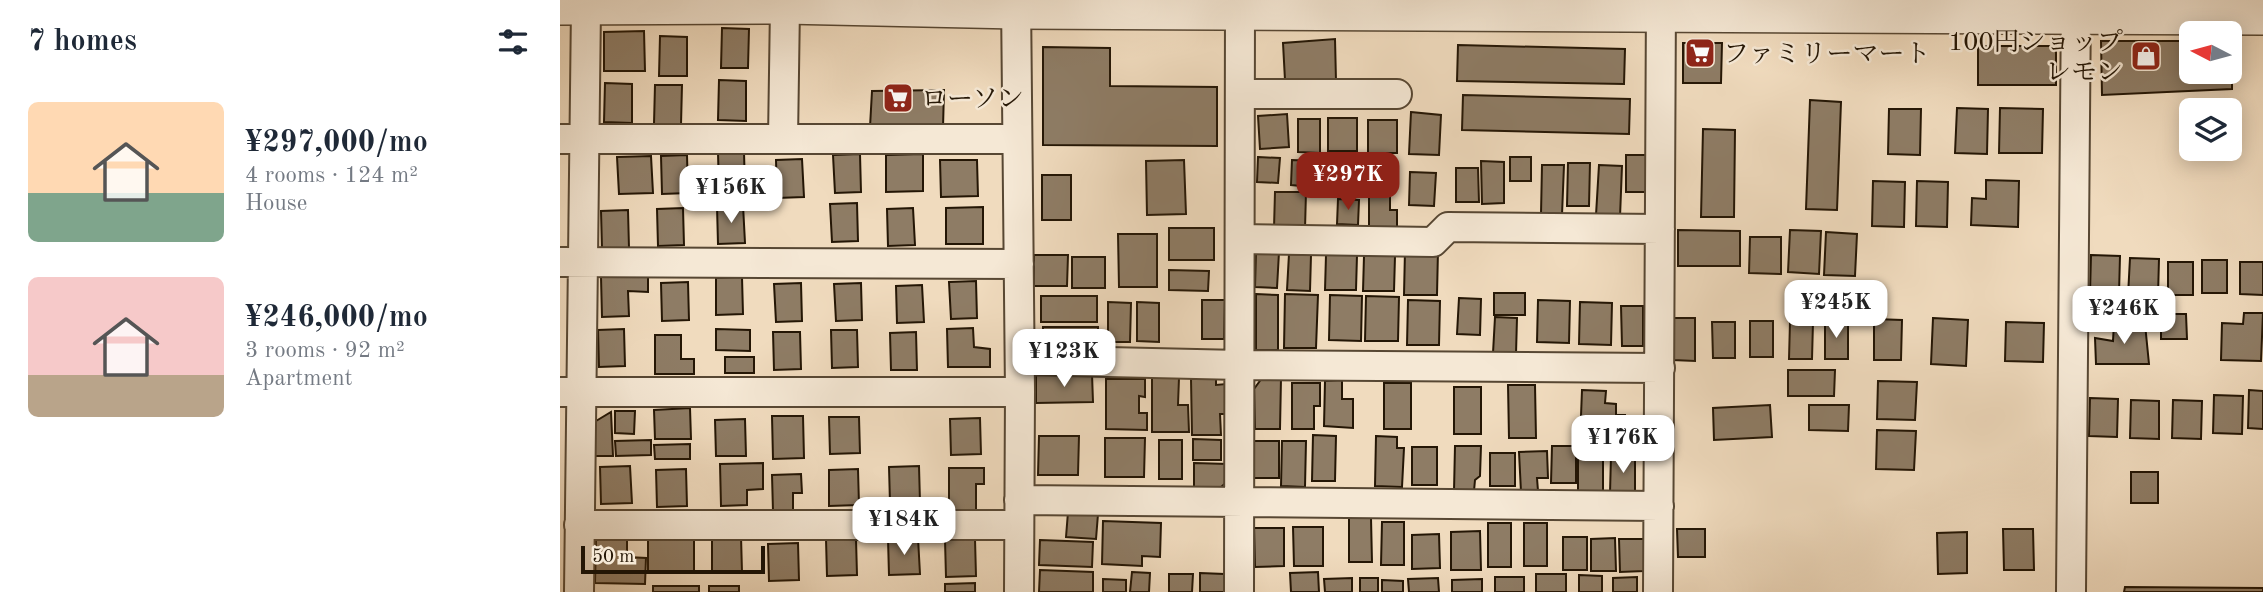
<!DOCTYPE html>
<meta charset="utf-8">
<style>
:root{--surface:#fff;--page:#f2f2f3;--text:#1f2937;--muted:#747a83;--accent:#8f2418}
body{margin:0;font-family:"Old Standard TT","Noto Serif JP",serif;background:var(--page);color:var(--text);height:100vh;display:flex;flex-direction:column;font-size:26px;white-space:nowrap}
*{box-sizing:border-box;margin:0}
p{font-size:23px;color:var(--muted)}
.icon{flex:none;width:38px;height:38px;fill:none;stroke:currentColor;stroke-width:2;stroke-linecap:round;stroke-linejoin:round}
.map{position:relative;flex:1;overflow:hidden}
.details{display:flex;flex-direction:column;background:var(--surface);width:560px}
.details>*{flex:none}
.needle{width:46px;rotate:276deg}
.controls{position:absolute;left:1619px;top:21px;display:grid;gap:14px}
.controls a{display:grid;place-items:center;width:63px;height:63px;border-radius:10px;background:var(--surface);box-shadow:0 4px 18px #0003;font-size:35px}
.scale{position:absolute;left:21px;bottom:18px;width:184px;box-sizing:border-box;padding-left:7px;border:4px solid #241605;border-top:0;font-size:19px;line-height:24px;white-space:nowrap;color:#241605;-webkit-text-stroke:5px #f5e8d5;paint-order:stroke}
.price{position:absolute;translate:-50% -60px;padding:0 16px;border-radius:14px;background:#fff;color:#222;font-size:23px;line-height:46px;filter:drop-shadow(0 2px 4px #0008)}
.price::after{content:'';position:absolute;left:50%;top:42px;width:21px;height:16px;margin-left:-10px;background:inherit;clip-path:polygon(0 0,100% 0,50% 100%)}
.price.current{background:var(--accent);color:#fff}
ul{padding:0;list-style:none}
li{display:flex;align-items:center;gap:21px;height:175px;padding:0 28px}
li span{display:grid;place-items:center;flex:none;width:196px;height:140px;border-radius:10px;color:#555}
li>.icon{margin-inline-start:auto}
span .icon{width:84px;height:84px;fill:#fffc;stroke-width:1}
li b{font-size:30px}
h2{display:flex;justify-content:space-between;align-items:center;height:84px;padding:0 28px;font-size:30px}
main{display:flex;flex:1;min-height:0}
.map>svg:first-child{display:block}
.building{fill:#8e7c65;stroke:#241605;stroke-width:2}
.lines{fill:none;stroke-linecap:round;stroke-linejoin:round}
.minor-casing{stroke:#574733;stroke-width:32}
.tertiary-casing{stroke:#574733;stroke-width:38}
.minor{stroke:#f5e8d5;stroke-width:28}
.tertiary{stroke:#f5e8d5;stroke-width:35}
.labels{text-anchor:middle;stroke-width:5;stroke-linejoin:round;paint-order:stroke}
.poi-label{font-size:26px;fill:#241605;stroke:#f5e8d5;text-anchor:start}
</style>
<main>
<section class="details">
<h2>7 homes<svg class="icon" aria-label="filters" viewBox="0 0 24 24"><path d="M4 7h16M4 17h16"/><circle cx="9" cy="7" r="2"/><circle cx="15" cy="17" r="2"/></svg></h2>
<ul>
<li><span style="background:linear-gradient(#ffd9b3 65%,#7fa58c 0)"><svg class="icon" aria-label="home" viewBox="0 0 24 24"><path d="M3 11l9-7 9 7M6 9v11h12V9"/></svg></span><div><b>¥297,000/mo</b><p>4 rooms · 124 m²</p><p>House</p></div></li>
<li><span style="background:linear-gradient(#f6c9c9 70%,#b9a48a 0)"><svg class="icon" aria-label="home" viewBox="0 0 24 24"><path d="M3 11l9-7 9 7M6 9v11h12V9"/></svg></span><div><b>¥246,000/mo</b><p>3 rooms · 92 m²</p><p>Apartment</p></div></li>
</ul>
</section>
<div class="map">
<svg width="1703" height="592" viewBox="0 0 1703 592">
<rect width="100%" height="100%" fill="#f0dbbe"/>
<filter id="stains"><feTurbulence type="fractalNoise" baseFrequency=".00286" numOctaves="4"/><feColorMatrix values="0 0 0 0 .2 0 0 0 0 .09 0 0 0 0 .02 0 0 0 .5 -.17"/></filter>
<radialGradient id="worn" r=".72"><stop offset=".6" stop-color="#630" stop-opacity="0"/><stop offset="1" stop-color="#630" stop-opacity=".3"/></radialGradient>
<path class="building" d="M162,28L189,29L188,68H161Z
M84,31L85,71H44V32Z
M100,36L127,37V76H99Z
M775,39L776,81L725,80L723,43Z
M1541,41H1631V72H1670V41H1672V89L1542,95Z
M1123,43H1162L1161,83H1123Z
M898,45L1065,49L1064,84L897,81Z
M1418,46H1496V85H1418Z
M483,47L550,48V86L657,87V146L483,145Z
M159,80L186,81V121L158,120Z
M45,83L72,84V123L44,122Z
M95,85H122L121,125L94,124Z
M384,90L383,128L310,127L312,91Z
M903,95L1070,99L1069,134L902,130Z
M1250,100L1281,102L1277,210L1246,209Z
M1397,108L1428,109L1427,154L1395,153Z
M1440,108L1483,109L1482,153H1439Z
M1329,109H1361L1360,155L1328,154Z
M851,112L881,115L879,155L849,154Z
M727,114L729,147L700,149L698,116Z
M768,118H797V151H768Z
M738,119H760V153L738,152Z
M808,120H837V153H808Z
M1143,129L1175,130L1174,217H1141Z
M184,152L185,189L159,190L158,153Z
M300,154L301,192L275,193L273,155Z
M363,154V191L326,192V155Z
M127,155L128,193L102,194L101,156Z
M1066,155H1088V192H1066Z
M91,156L93,193L59,194L57,157Z
M698,157L720,158L718,183L697,182Z
M807,157L833,158V186L806,185Z
M950,157H971V181H950Z
M242,159L244,197L217,198L216,160Z
M772,159L795,162L794,190L773,189Z
M380,160H417L418,196L381,197Z
M624,160L626,214L587,215L586,161Z
M732,160L753,161L752,187L731,185Z
M921,161L944,162V203L922,204Z
M1008,163H1030L1029,206H1007Z
M982,165H1004L1002,215L981,214Z
M1039,165L1062,166L1060,217L1036,215Z
M896,168H918L919,202H896Z
M850,172L876,173L874,206L849,205Z
M482,175H511V220H482Z
M1426,180L1459,181L1458,227L1411,225L1412,198L1426,199Z
M1313,181L1345,182L1344,227L1312,226Z
M1357,181L1388,182L1387,227L1356,226Z
M715,192H746L745,229L714,228Z
M809,194H830V210H837V227H809Z
M778,199L799,200L798,225L777,224Z
M297,203L298,241L272,242L270,204Z
M183,205L185,243L158,244L157,206Z
M423,207V244H386V208Z
M123,208L124,245L98,246L97,209Z
M353,208L355,245L328,246L327,209Z
M68,210L69,248L42,249L41,211Z
M609,228H654V260H609Z
M1118,230L1180,231V266H1118Z
M1230,230L1261,231L1259,274L1228,272Z
M1266,232L1297,234L1295,276L1264,275Z
M558,234H597V287H559Z
M1190,237H1221V274L1189,273Z
M845,250H878L877,295H844Z
M696,251L719,252L717,288L695,287Z
M729,254L751,255L750,291L727,290Z
M474,255H508L507,286H474Z
M766,255H797L796,290H765Z
M1531,255L1560,256L1559,294L1530,293Z
M804,256H835L834,291H803Z
M512,257H545V288H512Z
M1570,258L1599,259L1598,296H1568Z
M1642,260H1667V293H1642Z
M1608,262H1633V295H1608Z
M1680,262H1703V295L1680,294Z
M609,270L649,271L648,291L609,290Z
M88,275V292L68,291L69,316L42,317L41,277Z
M182,277L183,314L156,315V278Z
M416,281L417,318L391,319L389,282Z
M128,282L129,320L102,321L101,283Z
M241,283L242,321L216,322L214,284Z
M301,283L302,320L276,321L274,284Z
M362,285L364,322L337,323L336,286Z
M934,293H965V315H934Z
M696,294L718,295V350H696Z
M725,294L758,295L756,348H724Z
M770,295L802,296L801,341L769,340Z
M481,296H537V322H481Z
M806,296L839,297L838,341H805Z
M899,298L921,299L920,335L897,334Z
M642,300H665L664,339H642Z
M848,300L880,301L879,345H847Z
M978,300L1010,301L1009,343L977,342Z
M548,302L571,303L570,342H548Z
M577,302L599,303V342L577,341Z
M1020,302L1052,303L1051,345L1019,344Z
M1061,306H1083V346H1062Z
M1684,313H1703L1701,361L1661,360L1662,323L1683,324Z
M1601,314H1626L1627,339H1601Z
M935,317L957,318L956,354L933,353Z
M1113,318H1135V361L1113,360Z
M1373,318L1408,320L1406,366L1371,364Z
M1314,319L1342,320L1341,360H1314Z
M1190,321H1213V357H1190Z
M1152,322H1175V358H1153Z
M1230,322H1253L1252,359H1229Z
M1265,322H1288V359H1265Z
M1446,322L1484,323L1483,362L1445,361Z
M1554,323L1585,324L1589,364H1536L1535,338L1553,341Z
M483,327H538V352L483,353Z
M413,328L414,347L430,349V367H388L387,329Z
M64,329L65,366L39,367L38,330Z
M156,329L190,330V351L156,350Z
M271,330H297L298,367L272,368Z
M213,332H240L241,369L214,370Z
M356,332L357,370H331L330,333Z
M95,335H121V359H134V374H95Z
M165,357H194V373H165Z
M1228,370H1275L1274,396H1228Z
M532,374L533,402L476,403V375Z
M592,378H619L618,405H628L629,432H592Z
M656,378V385L666,384V414H660L661,435H632L631,379Z
M702,378H721L720,429H695L694,389Z
M546,379H585V397L579,396V413H587V430L546,429Z
M782,380V399H793V428L764,426L765,381Z
M1318,381L1357,382L1355,420L1317,419Z
M732,383H760V406H754V429H732Z
M824,383H851V429H824Z
M948,385H975L976,438H949Z
M894,387H921V434H894Z
M1022,390L1046,391L1045,403L1056,404V415H1065L1064,438L1027,437L1028,416H1021Z
M1689,390L1703,391V429L1688,428Z
M1654,395L1683,396L1682,434L1653,433Z
M1530,398L1558,399L1557,437L1529,436Z
M1571,400L1599,401V439L1570,438Z
M1613,400L1642,401L1641,439L1612,438Z
M1210,405L1212,437L1154,440L1153,408Z
M1249,405H1289L1288,431L1249,430Z
M130,408L131,439H95L94,410Z
M55,411H75L74,434L55,433Z
M51,412L53,456H33L36,421Z
M212,416H243L244,458L213,459Z
M269,417H299L300,453L270,454Z
M420,418L421,454L391,455L390,419Z
M185,419L186,456H156L155,420Z
M1317,430L1356,431L1354,470L1316,469Z
M753,435L776,436L775,481H752Z
M479,436H519L518,475H478Z
M816,436L837,437V448H844L842,487L815,486Z
M545,438H585L584,477H545Z
M633,439L661,440V460H633Z
M91,440V455L56,456L55,441Z
M599,440H622V479H599Z
M693,441H719V478H693Z
M722,441H746L745,487L721,486Z
M130,444V459H95L94,445Z
M895,446H921L920,476L915,480L914,491H894Z
M992,446H1016V483H991Z
M852,447H877V485H852Z
M987,451L988,478H977L978,491L961,492L959,452Z
M930,453H955V486H930Z
M1018,456H1043V493H1018Z
M1051,456H1075V493H1050Z
M203,463V489L187,490V505L161,506L160,464Z
M634,463L668,464L669,480L660,488L634,489Z
M70,466L72,503L41,504L40,467Z
M359,466L360,502L330,503L329,467Z
M389,468H424V484H416V511H389Z
M126,469L127,506L97,507L96,470Z
M298,469L299,505L269,506V470Z
M1571,472H1598V503H1571Z
M241,474L242,493H233V510L213,511L212,475Z
M508,512L538,514L536,539L506,537Z
M789,518H811L812,562H789Z
M543,521L601,523L600,557L582,556V566L542,564Z
M822,522H844V565H821Z
M928,523H951V567H928Z
M964,523H987V566H964Z
M733,527H763V566H734Z
M694,528H724V566L695,567Z
M1117,529H1145V557H1118Z
M1443,529H1473L1474,570H1444Z
M920,531L921,570H891V532Z
M1407,532V573L1378,574L1377,533Z
M879,534L880,568L852,569V535Z
M181,536L182,572L152,573V537Z
M1003,537H1027V570H1003Z
M88,538H134V572H88Z
M358,538L360,574L329,575L328,539Z
M1055,538L1056,571H1031V539Z
M36,539L67,540V557L86,558L85,584L35,583Z
M266,539H296L297,575L267,576Z
M415,539L416,576L386,577L385,540Z
M1059,539H1084V571L1060,572Z
M480,540L533,542L532,567L479,565Z
M238,543L239,580L209,581L208,544Z
M480,570L533,572V592H479Z
M572,572L590,573L589,592H570Z
M758,572L759,592H731L730,573Z
M640,573L664,574V592H640Z
M609,574H633L632,592H609Z
M976,574H1006V592H976Z
M1019,575L1042,576V592H1019Z
M935,577H964V592H935Z
M1077,577V592H1053V578Z
M792,578V592H765L764,579Z
M800,578H818V592H800Z
M878,578L879,592H849L848,579Z
M543,579L566,580V592H543Z
M922,579V592H892V580Z
M822,580L843,581V592H822Z
M415,583V592H385V584Z
M93,586H139V592H93Z
M149,586H179V592H149Z
M1565,587L1703,588V592H1564Z"/>
<g class="lines">
<g class="minor-casing">
<path id="minor" d="M456,0L460,392L459,592
M680,94H837
M0,139H457
M223,139L225,6
M680,239L873,242L888,227L1100,229
M0,262L459,264
M460,360L680,365L1100,368
M0,392H460
M459,500L1099,506
M19,525H459
M19,592L26,7
M679,592L680,0
M1098,592L1101,0
M1511,592L1516,0"/>
</g>
<g class="tertiary-casing">
<path id="tertiary" d="M0,7L225,6L456,11L1703,17"/>
</g>
<use href="#minor" class="minor"/>
<use href="#tertiary" class="tertiary"/>
</g>
<defs>
<g id="supermarket-square" transform="scale(1.575)"><rect x="-9" y="-9" width="18" height="18" rx="4" fill="#8f2418" stroke="#f5e8d5"/><path d="M-6-5.5h2.5l.6 2H6L4.5 2H-2.5L-4.4-4H-6ZM-1.5 3.2a1.3 1.3 0 1 0 .1 0ZM3 3.2a1.3 1.3 0 1 0 .1 0Z" fill="#fff"/></g>
<g id="shop-square" transform="scale(1.575)"><rect x="-9" y="-9" width="18" height="18" rx="4" fill="#8f2418" stroke="#f5e8d5"/><path d="M-5-2.5h2.3a2.7 3.5 0 0 1 5.4 0H5L5.5 6h-11ZM-1.5-2.5h3a1.5 2.3 0 0 0-3 0Z" fill="#fff"/></g>
</defs>
<g fill-rule="evenodd">
<use href="#supermarket-square" x="1140" y="53"/>
<use href="#shop-square" x="1586" y="56"/>
<use href="#supermarket-square" x="338" y="98"/>
</g>
<g class="labels">
<g class="poi-label">
<text x="1563" y="50" text-anchor="end">100円ショップ<tspan x="1563" dy="30">レモン</tspan></text>
<text x="1163" y="62">ファミリーマート</text>
<text x="361" y="107">ローソン</text>
</g>
</g>
<rect width="100%" height="100%" filter="url(#stains)"/>
<rect width="100%" height="100%" fill="url(#worn)"/>
</svg>
<div class="controls">
<a><svg class="needle" viewBox="-14 -14 28 28"><path d="M0-13l5 13h-10z" fill="#e53935"/><path d="M0 13l5-13h-10z" fill="#747a83"/></svg></a>
<a><svg class="icon" aria-label="layers" viewBox="0 0 24 24"><path d="M12 4l9 5-9 5-9-5zM3 14l9 5 9-5"/></svg></a>
</div>
<div class="scale">50 m</div>
<b class="price current" style="left:788px;top:212px">¥297K</b>
<b class="price" style="left:171px;top:225px">¥156K</b>
<b class="price" style="left:1276px;top:340px">¥245K</b>
<b class="price" style="left:1564px;top:346px">¥246K</b>
<b class="price" style="left:504px;top:389px">¥123K</b>
<b class="price" style="left:1063px;top:475px">¥176K</b>
<b class="price" style="left:344px;top:557px">¥184K</b>
</div>
</main>
